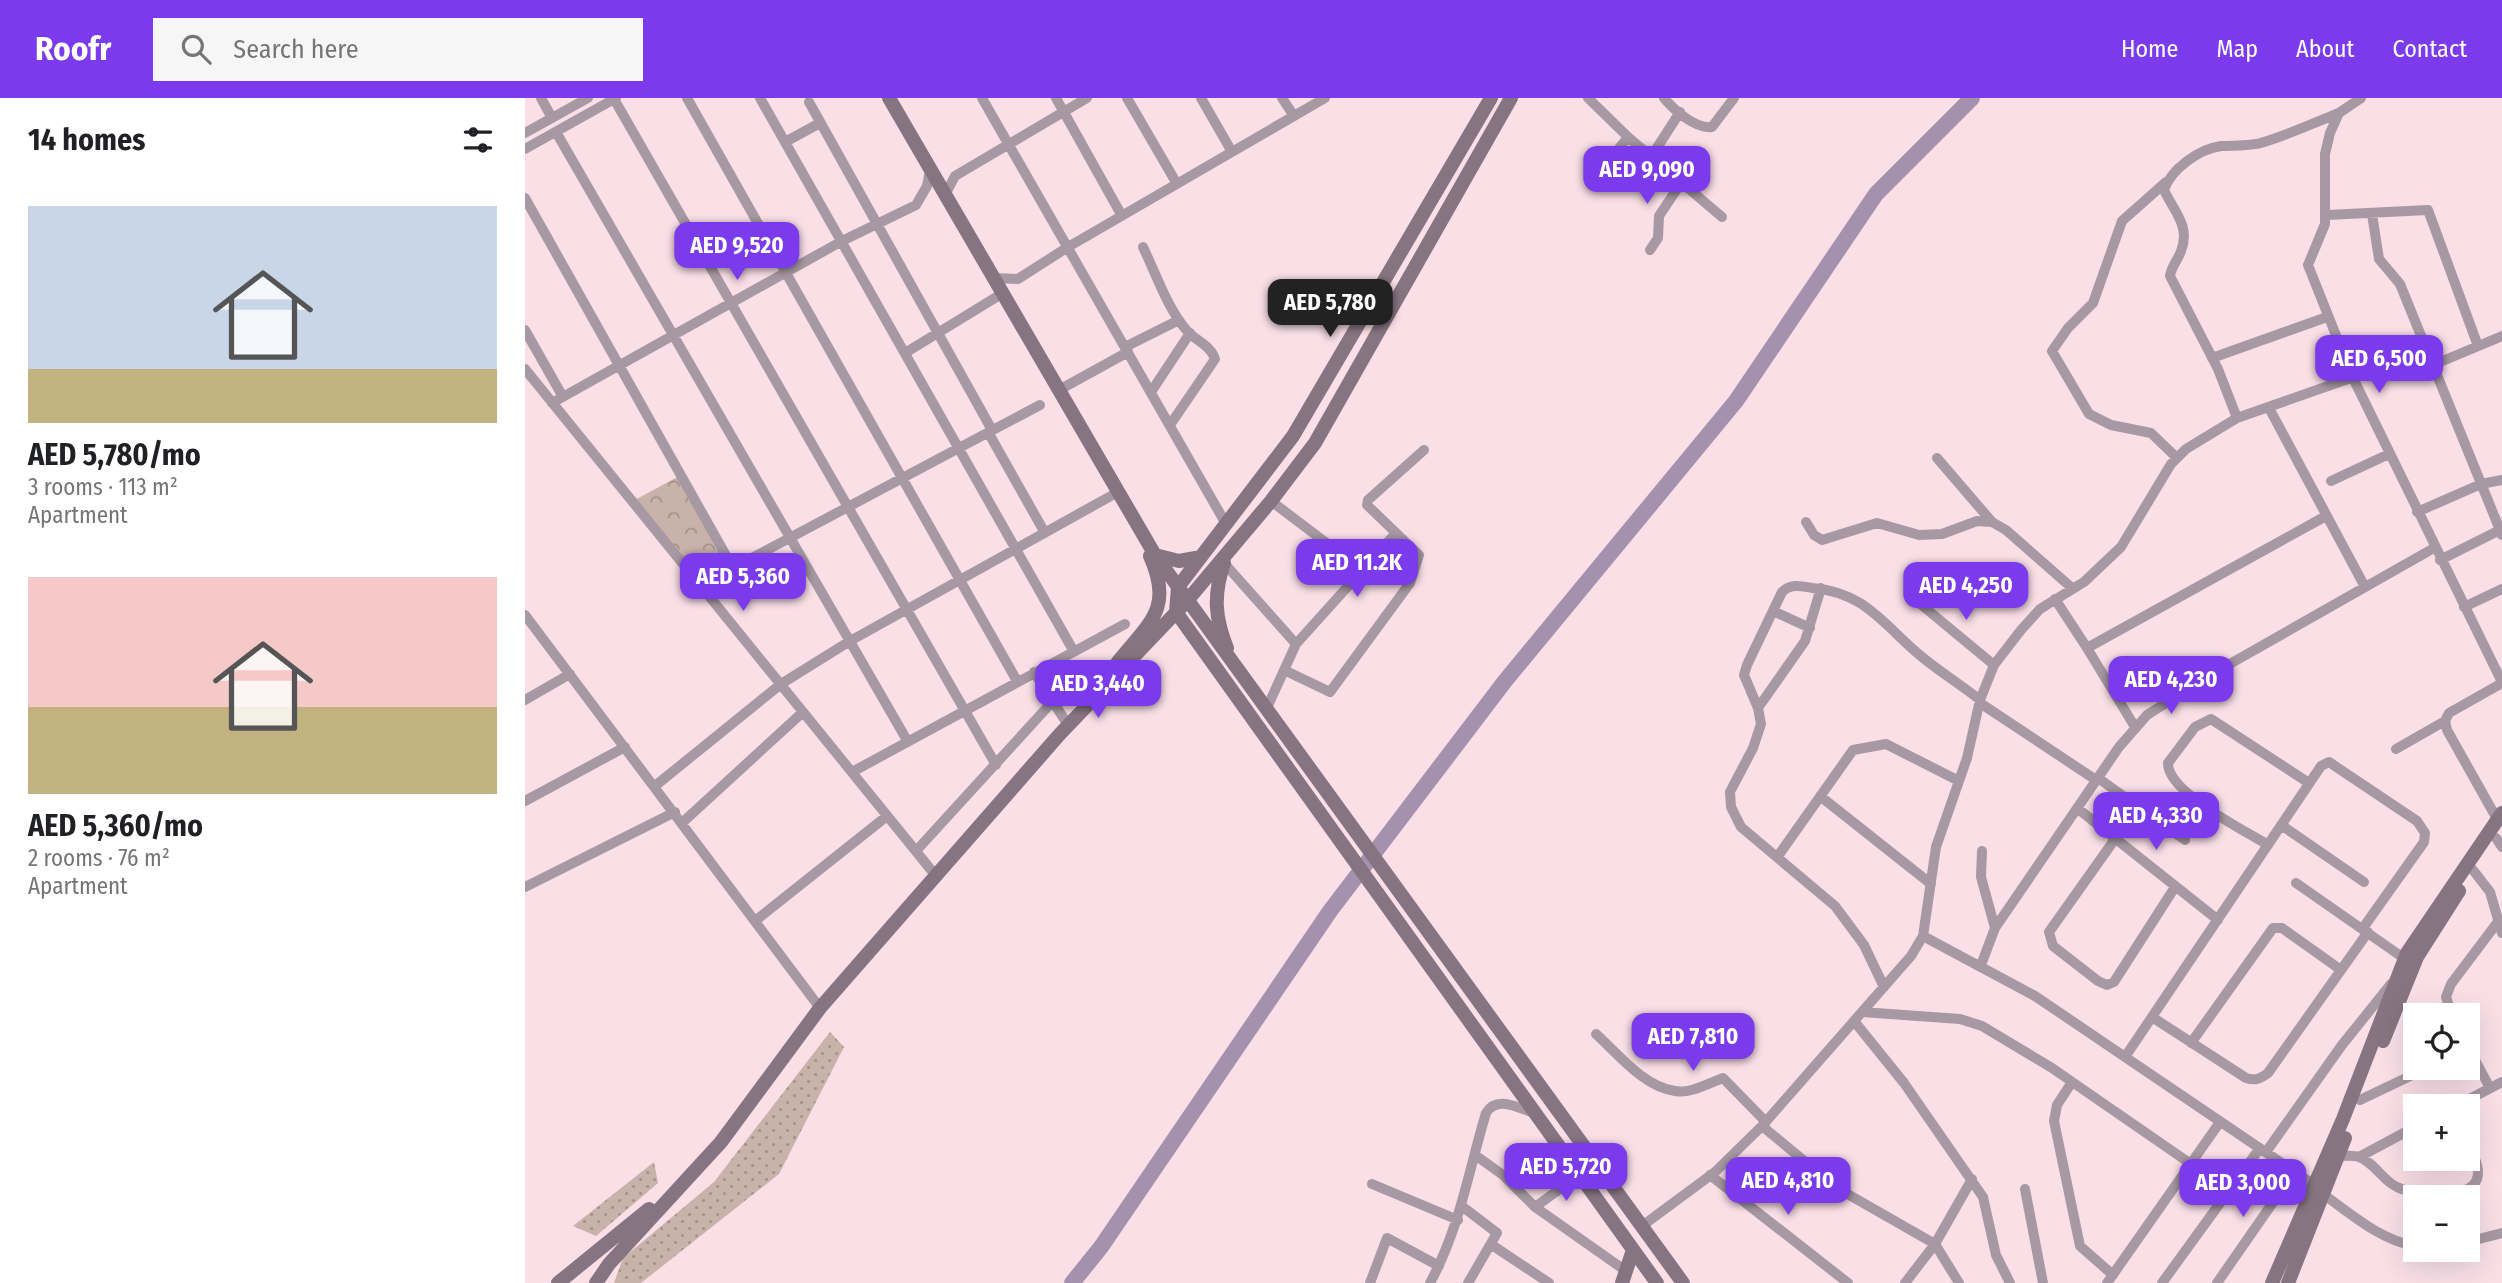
<!DOCTYPE html>
<meta charset="utf-8">
<style>
:root{--surface:#fff;--page:#f6f6f6;--text:#202124;--muted:#757577;--accent:#7c3aed}
body{margin:0;font-family:"Fira Sans Condensed",sans-serif;background:var(--page);color:var(--text);height:100vh;display:flex;flex-direction:column;font-size:26px;white-space:nowrap}
*{box-sizing:border-box;margin:0}
p{font-size:23px;color:var(--muted)}
.icon{flex:none;width:38px;height:38px;fill:none;stroke:currentColor;stroke-width:2;stroke-linecap:round;stroke-linejoin:round}
.map{position:relative;flex:1;overflow:hidden}
.side{display:flex;flex-direction:column;background:var(--surface);width:525px}
.side>*{flex:none}
.fabs{position:absolute;left:1878px;top:905px;display:grid;gap:14px}
.fabs a{display:grid;place-items:center;width:77px;height:77px;border-radius:0px;background:var(--surface);box-shadow:0 7px 28px #0002;font-size:35px}
.price{position:absolute;translate:-50% -60px;padding:0 16px;border-radius:14px;background:var(--accent);color:#fff;font-size:23px;line-height:46px;filter:drop-shadow(0 2px 4px #0008)}
.price::after{content:'';position:absolute;left:50%;top:42px;width:21px;height:16px;margin-left:-10px;background:inherit;clip-path:polygon(0 0,100% 0,50% 100%)}
.price.active{background:#222;color:#fff}
ul{padding:0;list-style:none}
li{display:grid;align-content:center;gap:14px;height:371px;padding:0 28px}
li span{display:grid;place-items:center;height:217px;border-radius:0px;color:#555}
li>.icon{margin-inline-start:auto}
span .icon{width:126px;height:126px;fill:#fffc;stroke-width:1}
li b{font-size:30px}
h2{display:flex;justify-content:space-between;align-items:center;height:84px;padding:0 28px;font-size:30px}
header{display:flex;align-items:center;gap:42px;box-sizing:border-box;height:98px;padding:0 35px;background:var(--accent);color:#fff}
header strong{font-size:33px}
nav{display:flex;gap:38px;margin-inline-start:auto;font-size:24px}
.search{width:490px;height:63px;background:var(--page);display:flex;align-items:center;gap:18px;box-sizing:border-box;padding:0 24px;border-radius:0px;color:var(--muted);font-size:26px}
main{display:flex;flex:1;min-height:0}
.map>svg:first-child{display:block}
.grass{fill:url(#grass-dots)}
.park{fill:url(#park-crowns)}
.lines{fill:none;stroke-linecap:round;stroke-linejoin:round}
.river{stroke:#a491ad;stroke-width:16}
.street{stroke:#a799a3;stroke-width:10}
.secondary{stroke:#877482;stroke-width:14}
</style>
<header>
<strong>Roofr</strong>
<div class="search"><svg class="icon" aria-label="search" viewBox="0 0 24 24"><circle cx="10" cy="10" r="6"/><path d="M15 15l6 6"/></svg>Search here</div>
<nav><a>Home</a><a>Map</a><a>About</a><a>Contact</a></nav>
</header>
<main>
<section class="side">
<h2>14 homes<svg class="icon" aria-label="filters" viewBox="0 0 24 24"><path d="M4 7h16M4 17h16"/><circle cx="9" cy="7" r="2"/><circle cx="15" cy="17" r="2"/></svg></h2>
<ul>
<li><span style="background:linear-gradient(#c9d6e8 75%,#c2b280 0)"><svg class="icon" aria-label="home" viewBox="0 0 24 24"><path d="M3 11l9-7 9 7M6 9v11h12V9"/></svg></span><div><b>AED 5,780/mo</b><p>3 rooms · 113 m²</p><p>Apartment</p></div></li>
<li><span style="background:linear-gradient(#f6c9c9 60%,#c2b280 0)"><svg class="icon" aria-label="home" viewBox="0 0 24 24"><path d="M3 11l9-7 9 7M6 9v11h12V9"/></svg></span><div><b>AED 5,360/mo</b><p>2 rooms · 76 m²</p><p>Apartment</p></div></li>
</ul>
</section>
<div class="map">
<svg width="1977" height="1185" viewBox="0 0 1977 1185">
<defs>
<pattern id="grass-dots" width="8" height="8" patternUnits="userSpaceOnUse" patternTransform="scale(1.75)"><rect width="8" height="8" fill="#c8b2aa"/><path d="M2 2h.1M6 6h.1" fill="none" stroke="#a4928b" stroke-width="1.8" stroke-linecap="round"/></pattern>
<pattern id="park-crowns" width="20" height="18" patternUnits="userSpaceOnUse" patternTransform="scale(1.75)"><rect width="20" height="18" fill="#c8b2aa"/><path d="M2 6a3 3 0 1 1 6 0M12 15a3 3 0 1 1 6 0" fill="none" stroke="#a4928b"/></pattern>
</defs>
<rect width="100%" height="100%" fill="#fadfe7"/>
<path class="grass" d="M305,934L319,949L254,1076L116,1185H89L98,1160L189,1084Z
M129,1064L133,1085L71,1138L48,1128Z"/>
<path class="park" d="M156,377L208,470L176,487L108,403Z"/>
<g class="lines">
<path class="river" d="M547,1185L576,1149L805,813L980,583L1211,303L1351,96L1447,0"/>
<path class="street" d="M16,0L27,20
M162,0L492,583
M235,0L548,552
M457,0L701,426
M531,0L597,118
M602,0L652,86
M676,0L707,54
M757,0L769,18
M1063,0L1103,39L1197,119
M1139,0C1149,12 1170,31 1187,29L1209,0
M1836,0L1814,15L1805,35L1800,56V126L1783,167L1828,280L1977,584
M89,1L471,667
M284,4L467,332
M31,34L383,644
M0,35L63,0
M260,44L295,25
M0,51L91,0
M1126,59L1155,14
M1068,83L1103,39
M1641,84L1597,123L1568,205L1543,230L1527,253L1564,316L1586,327L1626,335L1652,360
M420,97L430,78L562,0
M0,100L208,470
M1847,116L1854,161L1875,186L1977,437
M1802,117L1903,112L1953,248
M618,149C631,176 643,212 663,234C672,243 686,248 690,261L645,327
M1125,152L1133,140L1134,118L1156,85
M469,180L493,181L543,149L800,0
M0,232L38,299
M600,249L654,222
M380,255L478,195
M1687,260L1802,219
M1908,267L1977,238
M0,271L411,778
M534,292L603,254
M626,294L665,235
M27,305L317,143L391,107L402,88L405,72
M1744,310L1840,489
M1712,320L1693,271L1645,178C1646,169 1653,162 1656,153C1666,128 1648,112 1639,92C1646,71 1674,51 1696,48C1711,47 1724,49 1739,44C1765,36 1789,25 1814,15
M463,334L520,435
M1412,360L1467,424
M1806,383L1864,356
M746,403L837,472
M1892,414L1956,386L1977,382
M1281,424L1289,437L1297,442L1352,425L1394,437L1417,436L1452,423L1467,424L1481,432L1547,490
M1915,462L1975,432
M699,465L771,546L741,612
M176,487L515,307
M1530,501L1562,550
M1393,504L1469,567
M1939,509L1977,491
M1248,513L1285,530
M0,517L295,910
M771,546L870,436
M759,572L805,594L885,485L894,457L842,407L843,402L899,352
M509,574L543,627
M0,602L45,576
M1455,602L1469,567L1496,532L1515,511L1559,484L1596,449L1646,366L1661,351L1712,320L1903,253
M1455,605L1571,682
M1233,610L1280,543L1296,490
M1610,629L1562,550L1801,418
M1871,651L1920,623
M327,674L600,526
M1573,680L1660,742
M130,688L256,586L325,543L593,394
M1295,698L1406,786
M0,703L100,649
M1552,710L1693,822
M1972,721L1922,632L1920,623L1924,615L1977,585
M158,724L278,614
M1756,727L1839,784
M1971,740L1977,749
M1590,741L1524,834L1528,848L1573,883L1582,887L1589,884L1650,789
M1743,747C1719,732 1642,694 1643,665L1670,629L1686,621L1784,685
M391,753L528,603
M1457,753L1456,779L1470,830
M1253,758L1328,652L1361,646L1434,683
M1948,772L1965,794L1977,835
M1771,785L1880,861
M0,789L150,714
M230,823L362,718
M1398,838L1510,898L1792,1089
M1456,867L1470,830L1594,649L1622,617L1680,580L1909,450
M1337,914L1435,921L1457,928L1527,970L1666,1066
M1927,917L1921,899L1926,886L1972,825
M1627,919L1721,980C1730,983 1735,981 1743,975L1843,834
M1329,923L1379,985L1458,1099L1471,1157L1485,1185
M1071,936C1093,956 1119,989 1150,993C1165,996 1184,985 1198,980L1241,1024
M1666,945L1748,830H1757L1816,872
M1942,947L1965,990
M1600,959L1796,668L1804,664L1892,723L1900,735L1899,744L1838,830
M1547,984L1532,1007L1529,1023L1555,1148L1588,1177
M1835,1002L1902,970
M1931,1008L1977,984
M1237,1028L1312,1090L1410,1146L1434,1185
M1741,1054L1817,947L1866,886
M950,1057L978,1077L1010,1109L1101,1173
M1813,1058C1819,1058 1829,1057 1834,1059C1849,1064 1858,1083 1872,1089C1889,1098 1953,1104 1953,1075C1953,1064 1947,1054 1942,1045
M1834,1059L1890,1029
M1185,1077L1323,1185
M847,1086L933,1122
M1500,1091L1518,1185
M1798,1096C1826,1116 1855,1142 1890,1148
M938,1109L972,1135L943,1185
M1010,1109L1054,1077
M1117,1128L1190,1074L1237,1028L1386,858L1398,838L1411,749L1442,660L1455,602C1434,585 1410,571 1390,553C1355,522 1337,494 1287,490C1276,488 1266,485 1257,494L1222,567L1219,577L1233,610L1236,626L1228,650L1205,694L1206,709L1216,729L1310,808L1339,847L1359,889
M1942,1144L1977,1135
M967,1147L1024,1185
M845,1185L862,1140L914,1168
M905,1185C935,1129 943,1075 961,1015C972,997 993,1010 1009,1015
M1380,1185L1410,1146L1447,1081
M1582,1185L1695,1024
M1637,1185L1735,1050
M1692,1185L1769,1074"/>
<path class="secondary" d="M364,0L630,457L1158,1185
M966,0L768,338L653,489L651,514L1132,1185
M630,457L654,463L676,459
M699,465C688,497 690,520 702,550
M592,565C624,525 649,511 625,458
M1858,943L1892,859L1934,793
M33,1185L124,1111
M71,1185L84,1166L196,1044L295,910L534,637L661,504L746,403L790,345L986,0
M1097,1185L1108,1152
M1747,1185L1818,1021L1882,855L1977,715
M1763,1185L1820,1040"/>
</g>
</svg>
<div class="fabs">
<a><svg class="icon" aria-label="locate" viewBox="0 0 24 24"><circle cx="12" cy="12" r="6"/><path d="M12 2v4M12 18v4M2 12h4M18 12h4"/></svg></a>
<a>+</a>
<a>−</a>
</div>
<b class="price" style="left:1122px;top:108px">AED 9,090</b>
<b class="price" style="left:212px;top:184px">AED 9,520</b>
<b class="price active" style="left:805px;top:241px">AED 5,780</b>
<b class="price" style="left:1854px;top:297px">AED 6,500</b>
<b class="price" style="left:832px;top:501px">AED 11.2K</b>
<b class="price" style="left:218px;top:515px">AED 5,360</b>
<b class="price" style="left:1441px;top:524px">AED 4,250</b>
<b class="price" style="left:1646px;top:618px">AED 4,230</b>
<b class="price" style="left:573px;top:622px">AED 3,440</b>
<b class="price" style="left:1631px;top:754px">AED 4,330</b>
<b class="price" style="left:1168px;top:975px">AED 7,810</b>
<b class="price" style="left:1041px;top:1105px">AED 5,720</b>
<b class="price" style="left:1263px;top:1119px">AED 4,810</b>
<b class="price" style="left:1718px;top:1121px">AED 3,000</b>
</div>
</main>
